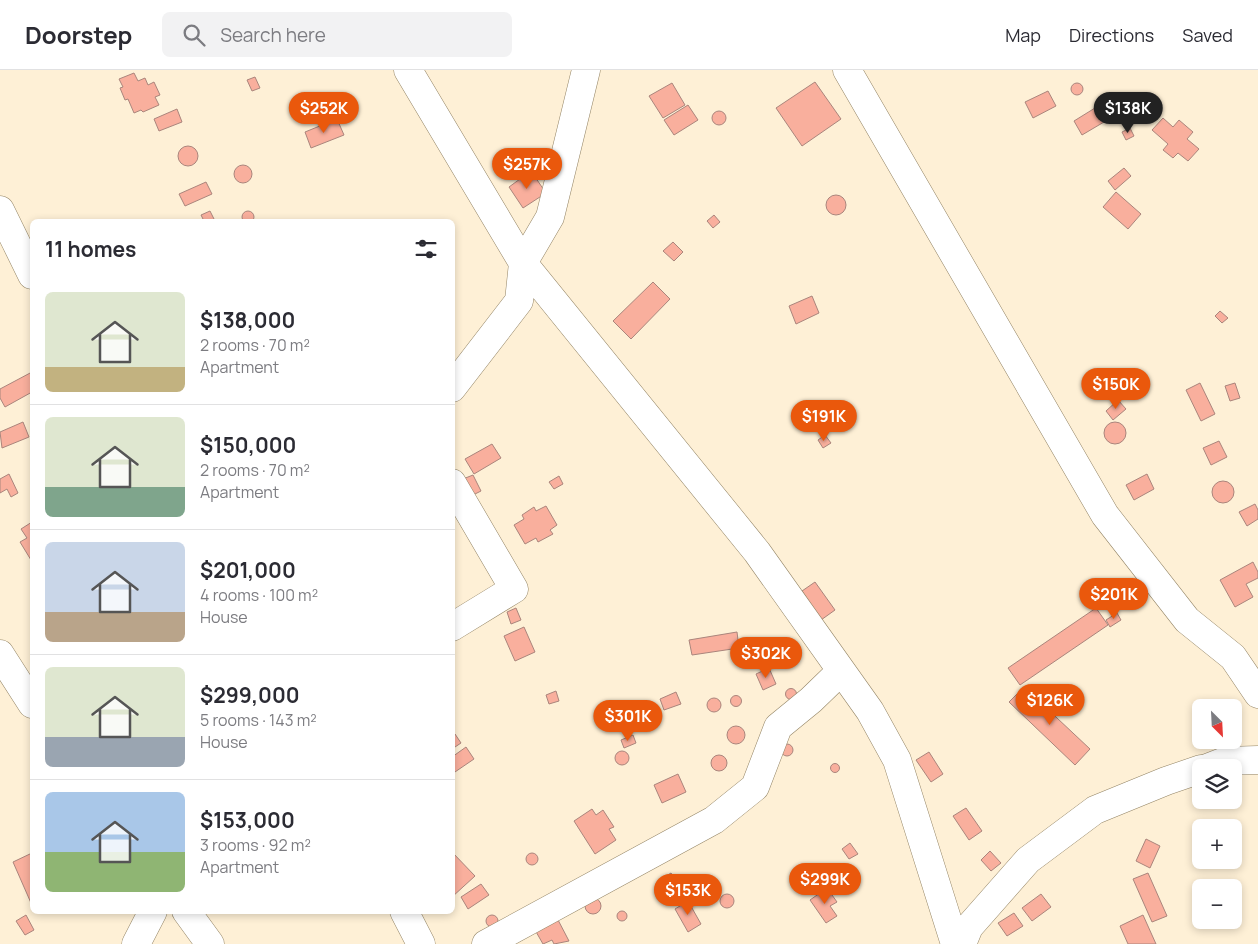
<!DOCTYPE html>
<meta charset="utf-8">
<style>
:root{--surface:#fff;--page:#f2f2f3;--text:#2b2b33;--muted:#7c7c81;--line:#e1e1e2;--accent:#ea580c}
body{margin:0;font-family:Manrope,sans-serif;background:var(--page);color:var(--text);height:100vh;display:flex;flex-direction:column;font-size:19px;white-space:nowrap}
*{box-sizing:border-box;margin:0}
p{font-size:16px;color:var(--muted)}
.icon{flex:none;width:28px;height:28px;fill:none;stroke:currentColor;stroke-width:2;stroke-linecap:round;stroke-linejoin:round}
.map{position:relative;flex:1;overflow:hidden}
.panel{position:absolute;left:30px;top:149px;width:425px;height:695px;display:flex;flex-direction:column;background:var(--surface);border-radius:8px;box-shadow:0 2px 8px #0003}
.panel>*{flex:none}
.needle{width:32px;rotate:156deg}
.fabs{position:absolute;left:1192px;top:629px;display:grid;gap:10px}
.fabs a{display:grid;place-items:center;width:50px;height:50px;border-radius:8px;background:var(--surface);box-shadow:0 2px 8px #0003;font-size:25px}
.price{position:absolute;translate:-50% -42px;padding:0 11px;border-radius:18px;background:var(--accent);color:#fff;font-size:16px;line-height:32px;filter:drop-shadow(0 1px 2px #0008)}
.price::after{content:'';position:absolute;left:50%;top:30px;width:15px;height:11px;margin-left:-8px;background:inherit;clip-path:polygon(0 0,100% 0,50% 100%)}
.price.selected{background:#222;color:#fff}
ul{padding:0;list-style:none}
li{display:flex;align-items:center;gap:15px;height:125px;padding:0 15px}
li+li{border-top:1px solid var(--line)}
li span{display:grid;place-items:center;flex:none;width:140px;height:100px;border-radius:8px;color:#555}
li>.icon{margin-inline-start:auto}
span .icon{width:60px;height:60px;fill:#fffc;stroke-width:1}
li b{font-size:21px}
h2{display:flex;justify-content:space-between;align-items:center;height:60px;padding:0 15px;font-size:21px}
header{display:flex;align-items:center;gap:30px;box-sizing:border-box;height:70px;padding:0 25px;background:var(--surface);border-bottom:1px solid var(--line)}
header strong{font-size:24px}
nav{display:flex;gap:28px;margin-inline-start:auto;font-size:18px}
.search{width:350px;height:45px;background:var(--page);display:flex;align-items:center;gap:12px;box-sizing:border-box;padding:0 18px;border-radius:8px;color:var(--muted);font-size:19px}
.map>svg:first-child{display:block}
.building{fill:#f9af9d;stroke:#aa857c}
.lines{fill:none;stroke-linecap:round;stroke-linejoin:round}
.minor-casing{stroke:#938465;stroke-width:29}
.minor{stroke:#fff;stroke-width:28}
</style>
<header>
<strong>Doorstep</strong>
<div class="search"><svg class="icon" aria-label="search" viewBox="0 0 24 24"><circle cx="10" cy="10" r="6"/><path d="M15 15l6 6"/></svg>Search here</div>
<nav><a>Map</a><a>Directions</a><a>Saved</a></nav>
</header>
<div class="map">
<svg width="1258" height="874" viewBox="0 0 1258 874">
<rect width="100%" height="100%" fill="#fef0d6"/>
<path class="building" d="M134,3L138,11L145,8L148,15L154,12L160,25L155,27L159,35L143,42L141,40L134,43L128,29L125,30L120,18L123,17L119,9Z
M255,7L260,18L252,21L247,10Z
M815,12L841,49L802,76L776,38Z
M672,13L685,35L663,48L649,26Z
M1071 19a6 6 0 1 1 12 0a6 6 0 1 1-12 0Z
M1048,21L1056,36L1033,48L1025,32Z
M688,35L698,50L674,65L664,50Z
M1095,38L1104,52L1082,65L1074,51Z
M177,39L182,52L159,61L154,49Z
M712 48a7 7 0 1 1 14 0a7 7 0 1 1-14 0Z
M1163,48L1173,57L1179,50L1193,62L1187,69L1199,79L1188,91L1178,83L1173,88L1163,80L1168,74L1152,60Z
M337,49L344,65L311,78L305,62Z
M1130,58L1134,66L1126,70L1122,62Z
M178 86a10 10 0 1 1 20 0a10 10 0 1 1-20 0Z
M234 104a9 9 0 1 1 18 0a9 9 0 1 1-18 0Z
M1124,98L1131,106L1115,120L1108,111Z
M531,101L546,123L523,138L509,117Z
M206,112L212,124L185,136L179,124Z
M1116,122L1141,144L1128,159L1103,137Z
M826 135a10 10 0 1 1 20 0a10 10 0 1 1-20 0Z
M210,141L215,151H204L201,145Z
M242 147a6 6 0 1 1 12 0a6 6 0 1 1-12 0Z
M714,145L720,152L713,158L707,151Z
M673,172L683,182L674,191L663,181Z
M653,212L670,229L631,269L613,251Z
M812,226L819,243L796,254L789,236Z
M1220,241L1228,248L1222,253L1215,246Z
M32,302V322L5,337L0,328V319Z
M1200,313L1215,344L1201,351L1186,320Z
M1235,313L1240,328L1230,331L1225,316Z
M1118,330L1126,339L1113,350L1106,341Z
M23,352L29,367L2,378L0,362Z
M1104 363a11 11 0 1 1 22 0a11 11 0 1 1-22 0Z
M825,365L831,373L823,378L818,370Z
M1219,371L1227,387L1211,395L1203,378Z
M492,374L501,388L474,404L465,389Z
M9,404L18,423L11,427L7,419L0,423V409Z
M1147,404L1154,419L1134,430L1126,415Z
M473,405L481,421L471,426L463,409Z
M559,406L563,414L554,419L549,412Z
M1212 422a11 11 0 1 1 22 0a11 11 0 1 1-22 0Z
M1255,434L1258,440V449L1247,456L1239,442Z
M546,436L557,455L550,460L553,464L538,472L536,468L525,474L514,455L524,449L522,445L534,437L536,441Z
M32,452V489L31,490L20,472L27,468L21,459Z
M1253,492L1258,502V508L1246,514L1253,527L1235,537L1220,510Z
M815,512L835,540L821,550L802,521Z
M516,538L521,550L511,554L507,542Z
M1096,538L1108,555L1020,615L1008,598Z
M1117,543L1121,550L1110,557L1106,550Z
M524,557L535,582L515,591L504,566Z
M737,562L739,578L692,585L689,570Z
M769,598L776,614L763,620L756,604Z
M1024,617L1090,679L1075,695L1009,632Z
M785.5 624a5.5 5.5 0 1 1 11 0a5.5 5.5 0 1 1-11 0Z
M556,621L559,631L549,634L546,625Z
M676,622L681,634L664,640L660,629Z
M730.5 631a5.5 5.5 0 1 1 11 0a5.5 5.5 0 1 1-11 0Z
M707 635a7 7 0 1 1 14 0a7 7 0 1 1-14 0Z
M727 665a9 9 0 1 1 18 0a9 9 0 1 1-18 0Z
M455,664L461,673L452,679V665Z
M633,665L636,673L624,678L621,670Z
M781 680a6 6 0 1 1 12 0a6 6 0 1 1-12 0Z
M466,677L474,689L452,704V687Z
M615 688a7 7 0 1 1 14 0a7 7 0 1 1-14 0Z
M929,682L943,704L931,712L916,690Z
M711 693a8 8 0 1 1 16 0a8 8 0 1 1-16 0Z
M830.5 698a4.5 4.5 0 1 1 9 0a4.5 4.5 0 1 1-9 0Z
M678,704L686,722L662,733L654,715Z
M966,738L982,761L969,770L953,746Z
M592,739L596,745L603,740L614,757L609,759L616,770L595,784L574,751Z
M1146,769L1160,776L1150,798L1136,791Z
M850,773L858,784L849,789L842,779Z
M990,781L1001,793L991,801L981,790Z
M452,782L475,806L452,827Z
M526 789a6 6 0 1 1 12 0a6 6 0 1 1-12 0Z
M32,783V833H31L13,792Z
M812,796L826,811L812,824L798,809Z
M851,798L855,805L848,810L844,803Z
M671,803L679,815L671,820L663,808Z
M1148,803L1167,846L1152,852L1133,809Z
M481,814L489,825L468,839L461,827Z
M827,818L837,832L830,836L837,846L826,853L810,830Z
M1041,824L1051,837L1032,851L1022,838Z
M720 831a7 7 0 1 1 14 0a7 7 0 1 1-14 0Z
M585 836a8 8 0 1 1 16 0a8 8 0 1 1-16 0Z
M688,831L701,854L688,862L675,839Z
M617 846a5 5 0 1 1 10 0a5 5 0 1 1-10 0Z
M1014,843L1023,856L1007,866L998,853Z
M486 851a6 6 0 1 1 12 0a6 6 0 1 1-12 0Z
M26,845L34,860L25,865L16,851Z
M1143,845L1156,874H1128L1120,856Z
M557,848L569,871L554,874L552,870L543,874L535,860Z"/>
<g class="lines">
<g class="minor-casing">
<path id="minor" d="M408,0L523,193L757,482L870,641L897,690L955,874
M847,0L1105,445L1187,550L1233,587L1258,624
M0,140L32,205
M452,318L519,231L523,193L550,147L586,0
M452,413L514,519L452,557
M0,584L32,634
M1207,698L1225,691L1258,690
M186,841L210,874
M404,841L421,874
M136,874L153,841
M486,874L714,750L755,717L778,657L811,630L841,601
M962,874L969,857L1028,790L1095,740L1166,711L1201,699"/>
</g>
<use href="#minor" class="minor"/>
</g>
</svg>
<div class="fabs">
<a><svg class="needle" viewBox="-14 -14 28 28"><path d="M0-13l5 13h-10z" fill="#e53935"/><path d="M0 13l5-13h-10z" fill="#7c7c81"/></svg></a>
<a><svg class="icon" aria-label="layers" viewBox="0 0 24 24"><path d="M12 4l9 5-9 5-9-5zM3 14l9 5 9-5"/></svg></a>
<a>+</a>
<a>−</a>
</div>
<b class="price" style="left:324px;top:64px">$252K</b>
<b class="price selected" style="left:1128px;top:64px">$138K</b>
<b class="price" style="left:527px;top:120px">$257K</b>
<b class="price" style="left:1116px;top:340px">$150K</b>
<b class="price" style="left:824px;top:372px">$191K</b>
<b class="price" style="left:1114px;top:550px">$201K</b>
<b class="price" style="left:766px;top:609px">$302K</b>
<b class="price" style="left:1050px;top:656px">$126K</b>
<b class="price" style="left:628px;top:672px">$301K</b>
<b class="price" style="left:825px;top:835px">$299K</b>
<b class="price" style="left:688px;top:846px">$153K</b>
<section class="panel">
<h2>11 homes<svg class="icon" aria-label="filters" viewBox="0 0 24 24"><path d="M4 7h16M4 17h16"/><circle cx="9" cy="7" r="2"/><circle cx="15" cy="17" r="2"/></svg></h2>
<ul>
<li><span style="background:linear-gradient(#dfe7d0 75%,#c2b280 0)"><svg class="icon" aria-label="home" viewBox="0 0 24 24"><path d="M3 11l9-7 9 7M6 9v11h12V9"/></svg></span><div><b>$138,000</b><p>2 rooms · 70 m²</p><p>Apartment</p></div></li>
<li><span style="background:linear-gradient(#dfe7d0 70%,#7fa58c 0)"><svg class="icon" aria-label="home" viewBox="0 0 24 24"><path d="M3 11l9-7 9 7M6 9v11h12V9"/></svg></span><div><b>$150,000</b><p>2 rooms · 70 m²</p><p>Apartment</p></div></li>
<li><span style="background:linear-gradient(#c9d6e8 70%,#b9a48a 0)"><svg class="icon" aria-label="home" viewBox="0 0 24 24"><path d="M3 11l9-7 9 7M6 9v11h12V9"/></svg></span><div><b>$201,000</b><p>4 rooms · 100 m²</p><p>House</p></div></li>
<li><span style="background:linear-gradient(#dfe7d0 70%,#9aa5b1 0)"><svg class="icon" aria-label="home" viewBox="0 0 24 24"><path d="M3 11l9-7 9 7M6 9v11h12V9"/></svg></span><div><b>$299,000</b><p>5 rooms · 143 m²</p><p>House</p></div></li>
<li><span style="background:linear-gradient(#a9c7e8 60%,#8fb573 0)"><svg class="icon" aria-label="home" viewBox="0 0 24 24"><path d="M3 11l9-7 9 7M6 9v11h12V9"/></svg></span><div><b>$153,000</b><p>3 rooms · 92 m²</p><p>Apartment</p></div></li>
</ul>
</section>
</div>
